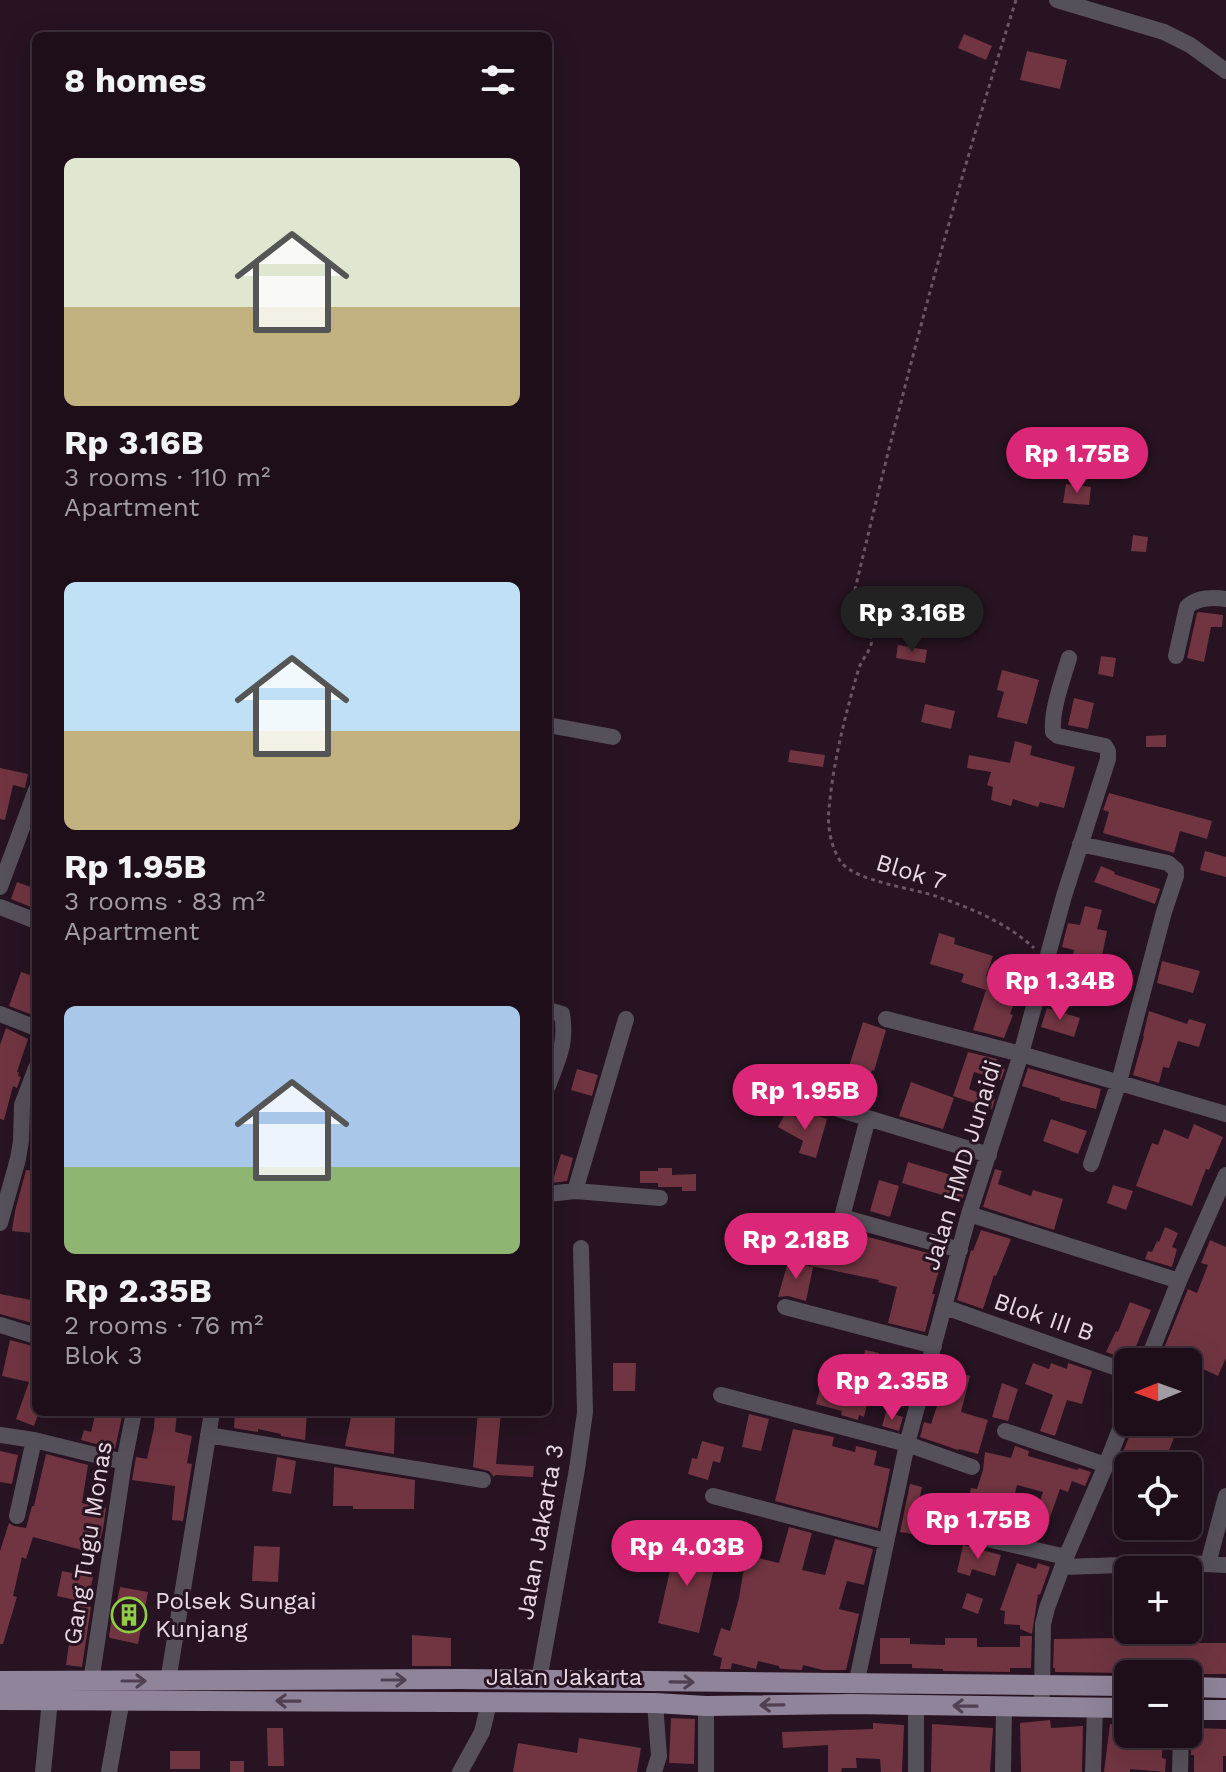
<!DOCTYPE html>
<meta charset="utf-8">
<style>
:root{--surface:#1d0e19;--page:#2a1c26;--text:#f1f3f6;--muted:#a09ca2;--line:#3b2e38;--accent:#db2777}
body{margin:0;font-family:"Work Sans",sans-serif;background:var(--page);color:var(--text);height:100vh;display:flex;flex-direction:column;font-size:30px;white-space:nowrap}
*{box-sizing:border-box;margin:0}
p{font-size:26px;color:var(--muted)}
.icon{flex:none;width:44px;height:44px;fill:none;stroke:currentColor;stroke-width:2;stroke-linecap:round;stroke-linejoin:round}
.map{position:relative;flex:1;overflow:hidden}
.side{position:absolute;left:32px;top:32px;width:520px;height:1384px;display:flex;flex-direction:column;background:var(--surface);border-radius:12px;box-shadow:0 8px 32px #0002,0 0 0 2px var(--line)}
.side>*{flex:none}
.needle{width:52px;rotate:269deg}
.fabs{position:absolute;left:1114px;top:1348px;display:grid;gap:16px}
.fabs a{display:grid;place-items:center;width:88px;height:88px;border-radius:12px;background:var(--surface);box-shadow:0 8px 32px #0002,0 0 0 2px var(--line);font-size:40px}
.price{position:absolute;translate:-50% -68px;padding:0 18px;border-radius:28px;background:var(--accent);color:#fff;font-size:26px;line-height:52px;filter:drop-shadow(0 2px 4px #0008)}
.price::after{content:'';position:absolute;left:50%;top:48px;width:24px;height:18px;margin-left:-12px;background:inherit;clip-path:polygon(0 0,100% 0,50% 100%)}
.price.active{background:#222;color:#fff}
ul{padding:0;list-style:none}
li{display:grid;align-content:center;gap:16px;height:424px;padding:0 32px}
li span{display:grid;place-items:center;height:248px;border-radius:12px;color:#555}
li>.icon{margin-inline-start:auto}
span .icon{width:144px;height:144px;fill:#fffc;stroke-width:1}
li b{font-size:34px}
h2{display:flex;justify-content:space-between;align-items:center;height:96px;padding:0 32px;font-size:34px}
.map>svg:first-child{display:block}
.building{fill:#703541}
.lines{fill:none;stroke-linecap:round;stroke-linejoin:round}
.path{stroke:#695663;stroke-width:3;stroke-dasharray:4 4;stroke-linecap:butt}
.minor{stroke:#55505a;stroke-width:16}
.major{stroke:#90849a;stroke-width:20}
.oneway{stroke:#514051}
.labels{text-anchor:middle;stroke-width:6;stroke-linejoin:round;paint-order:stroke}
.street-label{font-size:24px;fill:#e8d9e3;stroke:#271321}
.poi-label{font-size:24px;fill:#e8d9e3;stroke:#271321;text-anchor:start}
</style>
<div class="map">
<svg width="1226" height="1772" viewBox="0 0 1226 1772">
<rect width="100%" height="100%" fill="#271321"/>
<path class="building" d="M964,34L992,46L986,60L958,48Z
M1027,51L1067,60L1060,89L1020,80Z
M1066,484L1091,487L1089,505L1063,503Z
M1133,535L1148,537L1146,552L1131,551Z
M1199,612L1223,615L1222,627H1211L1204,662L1187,658L1197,613Z
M898,645L927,650L925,663L896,658Z
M1101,656L1116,658L1113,677L1098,674Z
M1002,670L1039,680L1027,724L997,717L1004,692L997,690Z
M1074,698L1094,703L1088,729L1068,725Z
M925,704L955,711L951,729L921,722Z
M1166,735V747H1146V736Z
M1015,741L1032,746L1030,755L1075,767L1064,808L1040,802L1038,807L1013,799L1011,806L991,800L993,787L987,785L991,772L967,768L969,755L1010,763Z
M790,750L825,755L823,767L788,762Z
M0,768L28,774L25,788L13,785L5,820L0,819Z
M1109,793L1212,821L1207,839L1180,831L1174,853L1103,833L1109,812L1103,810Z
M1205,851L1226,857V877L1200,870Z
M1101,866L1115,872L1114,874L1160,889L1155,904L1094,882Z
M17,882L36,889V909L11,899Z
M1085,906L1102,910L1097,929L1107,931L1102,956L1097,954L1091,976L1069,970L1074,950L1062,947L1068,923L1080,925Z
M939,933L955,938L954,944L993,956L986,976L1020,988L1010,1014L1013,1015L1004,1038L973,1030L986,990L961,982L964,974L930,964Z
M1162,961L1200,971L1193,993L1157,983Z
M21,972L36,977V998L30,1014L9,1006Z
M1047,1008L1080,1018L1074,1037L1041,1027Z
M1149,1011L1187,1024L1189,1019L1206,1024L1199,1047L1178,1041L1169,1068L1163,1067L1159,1083L1133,1075L1144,1036H1143Z
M863,1022L886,1030L874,1071L872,1070L861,1105L839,1098Z
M6,1028L28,1039L17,1072H19L18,1076L21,1077L17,1088L13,1086L4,1120L0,1119V1045Z
M968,1052L997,1059L995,1063L999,1064L998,1067L1005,1069L1001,1080L974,1072L969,1089L995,1099L992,1109L953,1096Z
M1028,1068L1101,1089L1096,1109L1060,1100V1098L1022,1086Z
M577,1069L598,1075L592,1096L571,1090Z
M911,1082L954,1098L943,1129L899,1116Z
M786,1112L809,1124L812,1114L827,1119L816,1158L799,1153L803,1141L778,1127Z
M1051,1119L1087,1131L1078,1154L1043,1141Z
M1194,1124L1223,1137L1209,1170L1206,1169L1192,1206L1136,1186L1152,1143L1158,1145L1164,1129L1188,1139Z
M561,1154L573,1158L567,1181L552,1183Z
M908,1162L968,1180L962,1201L902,1183Z
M658,1168H672V1175L696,1174V1191H682V1187H658V1183H640V1171H658Z
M995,1169L1002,1171L998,1184L1031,1196L1033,1190L1063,1199L1054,1230L983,1207Z
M26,1170L36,1171V1212L33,1233L12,1231L15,1211Z
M879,1180L899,1186L890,1217L870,1211Z
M1113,1185L1133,1191L1126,1210L1107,1203Z
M821,1221L834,1224L839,1228L862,1234L861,1235L943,1257L932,1294H935L925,1332L888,1323L897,1287L878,1282L879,1280L811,1266Z
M1165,1227L1178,1233L1172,1247L1177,1249L1172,1267L1145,1259L1148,1251L1152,1252L1157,1241L1159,1242Z
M981,1230L1011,1239L996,1276L994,1275L983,1309L957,1300L971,1250L973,1251Z
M1210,1240L1226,1247V1358L1218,1376L1188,1362H1170L1160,1358L1188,1289L1197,1293L1208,1265L1201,1263Z
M788,1262L813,1267L806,1301L788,1296L778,1297Z
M0,1294L36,1301V1324L0,1314Z
M1130,1302L1151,1310L1130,1361L1106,1352L1116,1331L1118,1332Z
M10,1340L36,1347V1412H39L34,1426L16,1419L29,1382L2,1376Z
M865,1350L879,1353L877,1361L914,1371L909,1391L872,1382L864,1417L859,1415L858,1420L841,1415L842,1411L816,1404L824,1373L859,1381Z
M613,1363H636L635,1391H613Z
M1033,1363L1049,1369L1051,1363L1067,1369L1068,1363L1092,1371L1082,1404L1067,1400L1055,1436L1040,1431L1053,1395L1025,1384Z
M949,1370L970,1376L961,1412L988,1420L978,1454L959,1449L958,1450L920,1437L924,1422L931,1424Z
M1002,1383L1018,1389L1008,1421L992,1417Z
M96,1412H123L115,1449L81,1440L84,1430L91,1432Z
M155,1412H177L175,1432L192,1436L187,1463L192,1464L183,1521L172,1520L175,1486L132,1480L136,1457L147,1459L154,1428Z
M235,1412H307L305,1440L281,1436V1434L258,1429V1432L234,1428Z
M352,1412L372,1413L371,1416L395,1417L394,1454L345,1446Z
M478,1412H501L496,1464L534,1466L533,1477L495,1475L494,1477L489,1471L473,1467Z
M886,1412L903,1417L899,1431L882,1426Z
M749,1414L769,1419L761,1451L742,1447Z
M1135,1422H1180L1163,1466H1131L1119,1462Z
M793,1429L834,1437L832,1446L855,1452L856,1446L877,1451L874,1465L890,1469L878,1528L775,1501Z
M702,1441L724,1447L720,1463L713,1461L708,1480L688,1474L692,1458L697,1459Z
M1015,1446L1029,1451L1028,1456L1078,1470V1468L1091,1472L1085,1486L1072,1481L1068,1492L1060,1489L1043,1537L1029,1532L1043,1492L1017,1485L1007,1526L987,1521L989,1513L967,1507L971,1488L977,1489L983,1470L985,1452L1011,1458Z
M0,1451L18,1455L12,1484L0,1482Z
M46,1454L88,1465L82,1503L106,1508L103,1529L97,1554L33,1537L26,1559L22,1557L13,1596L17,1597L3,1644H0V1551L9,1523L14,1526L26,1528L32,1506H34Z
M277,1457L296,1461L291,1494L272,1491Z
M334,1467L415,1480L414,1509H353V1506H333Z
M910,1484L922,1487L912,1534L900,1532Z
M789,1527L812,1533L802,1570L825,1575L835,1539L873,1549L864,1585L847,1581L839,1609L859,1614L846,1670H823L803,1665L802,1670L782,1669L779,1668V1666L758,1661L756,1669L732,1663L731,1669H720L722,1658L713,1655L721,1628L730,1631L739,1598L746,1555L779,1563Z
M671,1541L706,1548L704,1561L715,1564L699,1633L658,1623L674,1553L669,1552Z
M963,1545L1001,1555L995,1576L972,1569L970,1576L957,1572Z
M254,1546L280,1547L278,1582L252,1581Z
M1017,1563L1036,1569L1038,1563L1050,1567L1040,1595L1038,1594L1032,1634L1020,1629V1625L1004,1624L1005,1611L1000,1610Z
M62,1571L93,1577L87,1606L91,1607L82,1667L66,1665L75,1600L57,1596Z
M120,1587L148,1592L138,1644L110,1638L109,1636L113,1610L115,1611Z
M967,1593L983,1599L978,1614L962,1608Z
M412,1635L451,1638V1666H412Z
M1020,1636H1032L1031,1668H1010V1672L943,1671V1669L912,1668V1664H880V1638H910V1644L945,1645V1638H977V1647H1020Z
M1120,1638V1645L1157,1646V1643H1226V1674H1157V1669H1123V1673L1055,1672V1668H1053L1054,1639Z
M671,1718L695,1719L694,1764L669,1763Z
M1050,1720L1051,1728L1083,1726L1082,1772H1021L1020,1723Z
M873,1723L904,1725L902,1772H881L880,1759L856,1758L857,1768H842L841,1772H828V1745L783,1748L782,1732L873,1729Z
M932,1724L993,1728L990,1772H931Z
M1110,1724L1127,1726L1126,1734H1163L1162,1758L1166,1759L1165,1772L1130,1769V1772H1104Z
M267,1728H283L284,1766H268Z
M1191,1728L1226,1729V1756H1223V1772H1194V1755H1191Z
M579,1738L641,1748L637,1772H513L518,1743L577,1753Z
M170,1751H200V1769H170Z
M230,1761H244V1772H230Z"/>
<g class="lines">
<path class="path" d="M1016,0C973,135 934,272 899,410C882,475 867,540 851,606C854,628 858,624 872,638C872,651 861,659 858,671C845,716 833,763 829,809C827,826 831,848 841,862C856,882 914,888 938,897C972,908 1008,924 1034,948"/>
<path class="minor" d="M1057,0L1164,32L1190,45L1226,71
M1176,656L1187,607C1197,597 1213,597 1226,599
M548,725L613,737
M1080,844L1168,863L1176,870V876L1164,912L1119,1082L1091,1164
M0,887L36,790
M0,907L36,921
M548,1010L562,1014C567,1044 558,1059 548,1086
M0,1014L36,1028
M886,1019L1021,1054L1226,1114
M838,1109L989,1155
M868,1118L842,1217L960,1250
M575,1191L626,1019
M548,1194L575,1191L660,1198
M969,1214L1179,1281
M0,1223L18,1159L21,1141L22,1105L36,1068
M785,1307L934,1346
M945,1307L1128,1372
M0,1325L36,1336
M1147,1362L1179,1281L1226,1175
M721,1395L907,1444L972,1467
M1005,1431L1106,1465
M0,1435L34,1440L124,1462
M208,1435L483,1480
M713,1496L885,1541
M17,1516L34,1440
M961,1533L1066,1557
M1208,1564L1226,1496
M1063,1567L1183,1563L1226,1565
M539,1680L577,1469L585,1412L581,1248
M168,1681L212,1412
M91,1682L124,1462L134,1412
M856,1685L907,1444L969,1214L1021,1054L1064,896L1108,759V751L1105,746L1058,736L1053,732C1051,710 1063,679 1069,658
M1042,1695L1043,1624L1047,1608L1066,1557L1106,1465L1128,1409
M706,1706V1772
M43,1772L50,1700
M109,1772L122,1699
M460,1772L482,1732L489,1703
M654,1772L659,1756L655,1703
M916,1772V1705
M1003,1772L1004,1707
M1093,1772L1095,1707
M1180,1772L1181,1734"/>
<path class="major" d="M0,1681L460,1679L1128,1686
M1188,1687L1226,1688
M0,1700L655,1703L706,1706L850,1704L1128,1708
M1188,1710H1226"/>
</g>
<defs><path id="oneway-shaft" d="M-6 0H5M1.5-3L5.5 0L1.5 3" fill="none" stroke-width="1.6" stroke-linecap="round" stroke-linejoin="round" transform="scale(2)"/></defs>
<g class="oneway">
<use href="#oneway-shaft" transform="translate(394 1680)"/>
<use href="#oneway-shaft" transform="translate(134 1681)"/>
<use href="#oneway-shaft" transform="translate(682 1682) rotate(1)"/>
<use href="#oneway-shaft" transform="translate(288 1701) rotate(-179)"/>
<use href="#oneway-shaft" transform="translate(772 1705) rotate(179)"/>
<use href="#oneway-shaft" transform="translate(965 1706) rotate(-179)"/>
</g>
<defs>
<g id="building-ring" transform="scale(1.8)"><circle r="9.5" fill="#271321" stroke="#8fcd42" stroke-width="1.5"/><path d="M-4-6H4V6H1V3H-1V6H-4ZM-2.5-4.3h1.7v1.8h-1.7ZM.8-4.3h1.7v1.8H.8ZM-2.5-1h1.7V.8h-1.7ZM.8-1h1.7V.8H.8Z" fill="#8fcd42"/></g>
</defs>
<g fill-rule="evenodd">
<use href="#building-ring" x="129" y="1615"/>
</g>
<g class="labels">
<g class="street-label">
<text transform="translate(911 872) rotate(17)" y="8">Blok 7</text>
<text transform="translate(962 1165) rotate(-73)" y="8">Jalan HMD Junaidi</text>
<text transform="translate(1044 1317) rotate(19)" y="8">Blok III B</text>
<text transform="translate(540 1532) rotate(-80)" y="8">Jalan Jakarta 3</text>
<text transform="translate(88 1543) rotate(-81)" y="8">Gang Tugu Monas</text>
<text x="564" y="1685">Jalan Jakarta</text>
</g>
<g class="poi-label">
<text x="155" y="1609">Polsek Sungai<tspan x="155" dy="28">Kunjang</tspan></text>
</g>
</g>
</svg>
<div class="fabs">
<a><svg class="needle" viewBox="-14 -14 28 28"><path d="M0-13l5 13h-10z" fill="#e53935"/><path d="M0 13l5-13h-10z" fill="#a09ca2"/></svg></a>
<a><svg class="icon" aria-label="locate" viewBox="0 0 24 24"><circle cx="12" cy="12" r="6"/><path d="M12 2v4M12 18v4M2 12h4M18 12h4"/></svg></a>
<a>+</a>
<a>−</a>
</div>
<b class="price" style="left:1077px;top:495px">Rp 1.75B</b>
<b class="price active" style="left:912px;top:654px">Rp 3.16B</b>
<b class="price" style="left:1060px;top:1022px">Rp 1.34B</b>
<b class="price" style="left:805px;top:1132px">Rp 1.95B</b>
<b class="price" style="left:796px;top:1281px">Rp 2.18B</b>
<b class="price" style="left:892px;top:1422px">Rp 2.35B</b>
<b class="price" style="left:978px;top:1561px">Rp 1.75B</b>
<b class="price" style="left:687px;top:1588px">Rp 4.03B</b>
<section class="side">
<h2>8 homes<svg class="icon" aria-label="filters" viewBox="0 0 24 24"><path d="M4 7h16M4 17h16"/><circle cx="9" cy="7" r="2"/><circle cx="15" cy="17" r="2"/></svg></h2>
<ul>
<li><span style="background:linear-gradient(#dfe7d0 60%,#c2b280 0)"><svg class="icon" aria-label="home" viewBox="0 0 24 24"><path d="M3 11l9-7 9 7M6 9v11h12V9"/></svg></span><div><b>Rp 3.16B</b><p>3 rooms · 110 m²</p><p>Apartment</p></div></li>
<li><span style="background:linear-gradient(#bfe0f5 60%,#c2b280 0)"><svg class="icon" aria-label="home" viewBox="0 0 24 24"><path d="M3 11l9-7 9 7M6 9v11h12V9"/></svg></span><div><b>Rp 1.95B</b><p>3 rooms · 83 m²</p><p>Apartment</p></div></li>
<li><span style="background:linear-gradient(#a9c7e8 65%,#8fb573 0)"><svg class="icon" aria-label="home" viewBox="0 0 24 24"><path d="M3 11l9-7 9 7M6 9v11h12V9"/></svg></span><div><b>Rp 2.35B</b><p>2 rooms · 76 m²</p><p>Blok 3</p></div></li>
</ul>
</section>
</div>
